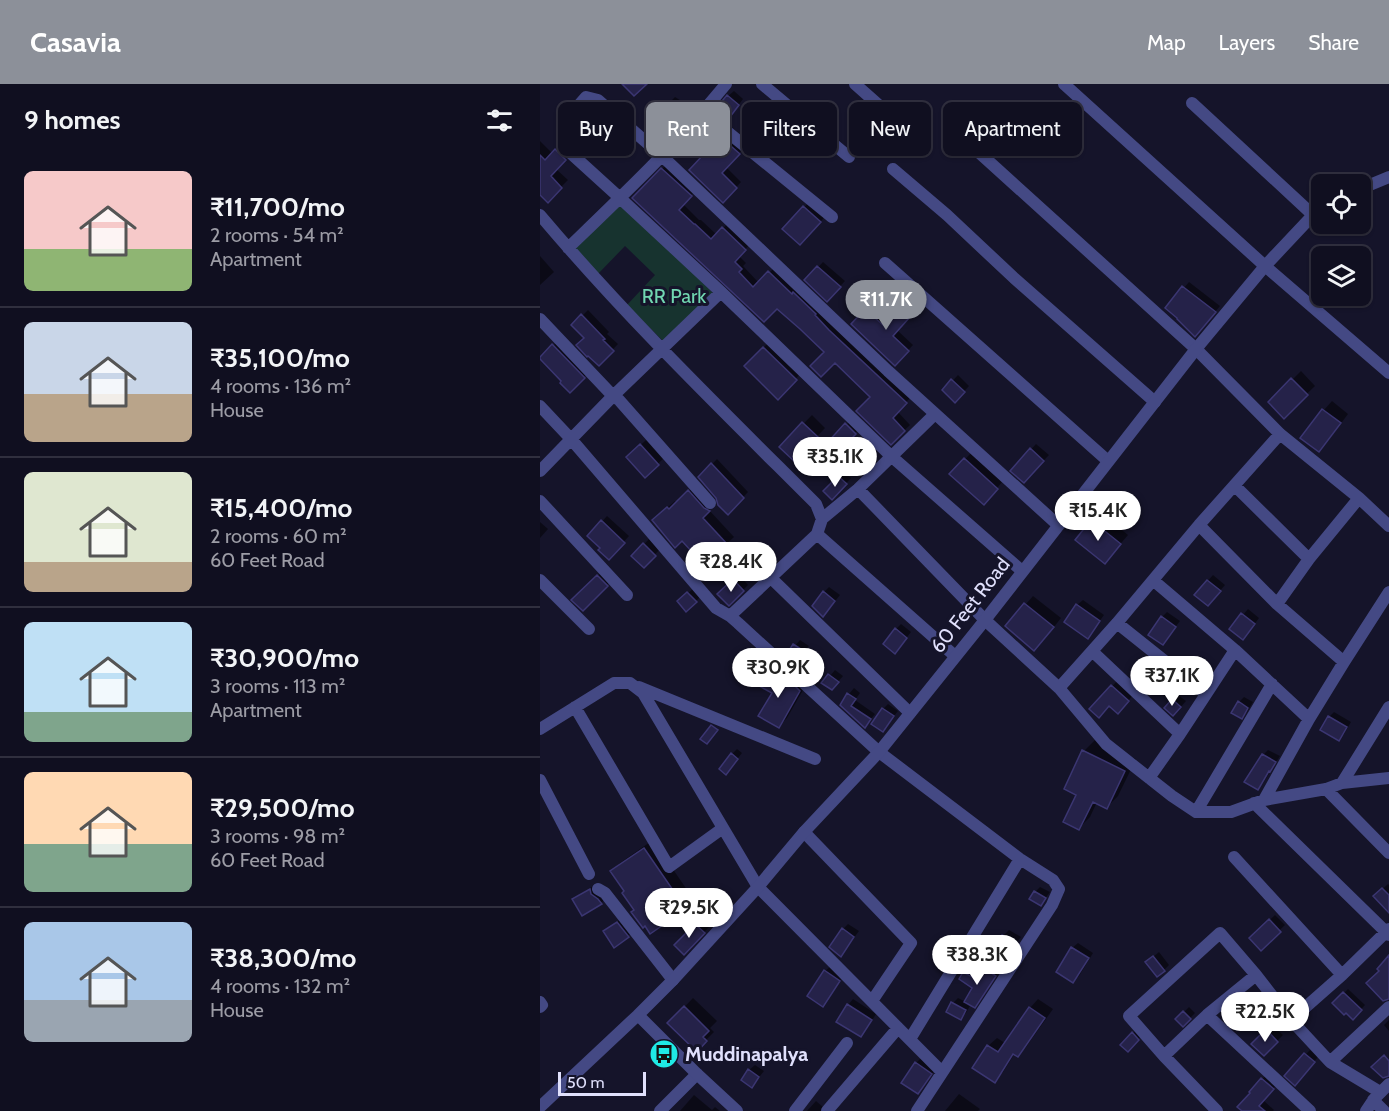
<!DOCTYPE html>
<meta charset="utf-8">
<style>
:root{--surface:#100f20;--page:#191829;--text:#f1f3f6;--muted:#9c9ca5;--line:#302f3e;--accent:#8c9099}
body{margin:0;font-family:Cabin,sans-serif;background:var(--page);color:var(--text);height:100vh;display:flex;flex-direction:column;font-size:22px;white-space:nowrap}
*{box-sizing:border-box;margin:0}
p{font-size:20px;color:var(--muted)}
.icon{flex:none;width:33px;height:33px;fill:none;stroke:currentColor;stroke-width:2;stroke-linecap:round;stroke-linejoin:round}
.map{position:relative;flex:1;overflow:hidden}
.side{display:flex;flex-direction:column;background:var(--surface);width:540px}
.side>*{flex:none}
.guide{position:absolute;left:18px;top:18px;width:570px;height:54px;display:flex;gap:12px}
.tools{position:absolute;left:771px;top:90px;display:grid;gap:12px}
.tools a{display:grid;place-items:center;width:60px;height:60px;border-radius:9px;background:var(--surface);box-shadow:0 2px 4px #0004,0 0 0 2px var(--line);font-size:30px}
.scale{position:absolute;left:18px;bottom:15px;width:88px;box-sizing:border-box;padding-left:6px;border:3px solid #e0e0fc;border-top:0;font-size:16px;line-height:21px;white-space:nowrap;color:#e0e0fc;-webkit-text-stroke:4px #15142a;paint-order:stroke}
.price{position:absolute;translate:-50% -51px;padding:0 14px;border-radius:21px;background:#fff;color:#222;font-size:20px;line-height:39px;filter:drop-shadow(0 2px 3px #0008)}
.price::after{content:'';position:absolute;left:50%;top:36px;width:18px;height:14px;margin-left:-9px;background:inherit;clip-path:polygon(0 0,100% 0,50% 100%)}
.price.active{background:var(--accent);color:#fff}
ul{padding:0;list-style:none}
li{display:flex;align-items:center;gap:18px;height:150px;padding:0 24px}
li+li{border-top:2px solid var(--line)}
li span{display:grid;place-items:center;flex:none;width:168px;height:120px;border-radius:9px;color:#555}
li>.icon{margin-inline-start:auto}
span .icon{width:72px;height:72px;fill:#fffc;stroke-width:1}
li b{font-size:26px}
h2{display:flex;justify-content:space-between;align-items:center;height:72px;padding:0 24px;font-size:26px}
.pill{padding:0 21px;border-radius:9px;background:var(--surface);box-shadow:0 2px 4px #0004,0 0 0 2px var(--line);font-size:21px;line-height:54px}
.pill.active{background:var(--accent);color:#fff}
header{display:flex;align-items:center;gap:36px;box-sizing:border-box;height:84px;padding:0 30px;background:var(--accent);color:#fff}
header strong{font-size:28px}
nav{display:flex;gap:33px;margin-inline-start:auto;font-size:21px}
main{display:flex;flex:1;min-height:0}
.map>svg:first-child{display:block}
.green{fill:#17332f}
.shadow{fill:#0007}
.building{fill:#252249;stroke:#3b3672;stroke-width:1.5}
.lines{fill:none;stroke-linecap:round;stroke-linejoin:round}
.minor{stroke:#444984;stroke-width:12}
.tertiary{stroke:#444984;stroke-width:12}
.labels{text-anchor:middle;stroke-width:6;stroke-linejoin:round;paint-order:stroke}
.park-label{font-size:20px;fill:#71d6b1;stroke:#15142a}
.street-label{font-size:20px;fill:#e0e0fc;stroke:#15142a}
.poi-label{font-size:20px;font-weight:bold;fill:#e0e0fc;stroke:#15142a;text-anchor:start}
</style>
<header>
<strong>Casavia</strong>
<nav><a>Map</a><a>Layers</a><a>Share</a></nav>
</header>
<main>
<section class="side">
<h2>9 homes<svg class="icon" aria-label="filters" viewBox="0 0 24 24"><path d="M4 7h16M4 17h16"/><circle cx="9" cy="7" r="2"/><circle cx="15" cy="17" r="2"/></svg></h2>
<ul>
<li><span style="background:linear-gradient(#f6c9c9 65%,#8fb573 0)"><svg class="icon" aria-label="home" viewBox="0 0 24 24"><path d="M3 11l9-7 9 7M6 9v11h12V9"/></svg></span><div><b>₹11,700/mo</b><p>2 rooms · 54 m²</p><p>Apartment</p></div></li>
<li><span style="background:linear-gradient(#c9d6e8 60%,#b9a48a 0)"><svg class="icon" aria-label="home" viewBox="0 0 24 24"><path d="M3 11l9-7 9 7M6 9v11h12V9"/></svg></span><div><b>₹35,100/mo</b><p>4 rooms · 136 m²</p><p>House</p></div></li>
<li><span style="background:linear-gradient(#dfe7d0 75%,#b9a48a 0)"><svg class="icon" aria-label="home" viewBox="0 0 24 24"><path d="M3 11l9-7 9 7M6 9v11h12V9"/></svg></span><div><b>₹15,400/mo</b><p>2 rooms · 60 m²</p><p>60 Feet Road</p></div></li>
<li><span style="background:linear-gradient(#bfe0f5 75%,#7fa58c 0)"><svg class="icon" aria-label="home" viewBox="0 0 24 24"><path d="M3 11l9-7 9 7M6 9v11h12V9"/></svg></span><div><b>₹30,900/mo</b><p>3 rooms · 113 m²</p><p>Apartment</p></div></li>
<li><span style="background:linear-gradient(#ffd9b3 60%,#7fa58c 0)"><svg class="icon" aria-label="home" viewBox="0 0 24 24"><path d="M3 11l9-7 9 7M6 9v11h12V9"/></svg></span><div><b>₹29,500/mo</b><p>3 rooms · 98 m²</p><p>60 Feet Road</p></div></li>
<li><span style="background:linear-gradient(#a9c7e8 65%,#9aa5b1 0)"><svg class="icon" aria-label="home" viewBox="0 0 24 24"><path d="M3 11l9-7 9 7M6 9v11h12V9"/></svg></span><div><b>₹38,300/mo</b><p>4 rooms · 132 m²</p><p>House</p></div></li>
</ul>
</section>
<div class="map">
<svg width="849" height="1027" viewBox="0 0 849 1027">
<rect width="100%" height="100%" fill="#15142a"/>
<path class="green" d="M81,117L175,211L126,260L87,221L115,191L85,162L57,191L32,165Z"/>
<path class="shadow" d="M194,7L203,15L192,30L188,12Z
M135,13L151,23L137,41L130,18Z
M76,37L87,46L74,62L71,42Z
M182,45L204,64L186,83L201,98L183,117L166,70L162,66Z
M0,57L13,70L23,59L32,68L16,85L28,96L8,116L0,109Z
M127,80L156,106L143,120L159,136H161L177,151L188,139L210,160L199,172L206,179L203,182L219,199L235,183L371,313L357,327L370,341L351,359L332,313L286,268L238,223L94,114Z
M272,115L288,129L269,151L244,145Z
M0,172L14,188L0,201Z
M283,178L305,197L287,216L266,196Z
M649,198L680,222L661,245L627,224Z
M373,210L382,218L357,246L373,261L355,280L313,240L331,221L349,236Z
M48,226L69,248L67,250L78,260L59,280L46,253L33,241Z
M19,256L49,288L30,307L1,274Z
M229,258L261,289L238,314L206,282Z
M761,287L775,302L744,332L730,318Z
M418,291L429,302L415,317L404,306Z
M792,317L808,330L787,358L779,366L762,354L784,326Z
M272,331L285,344L255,376L241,363Z
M312,335L320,344L297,367L289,359Z
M106,356L123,375L105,392L88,373Z
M496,360L509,371L484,397L472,386Z
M431,369L462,398L449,414L411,390Z
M177,375L208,408L188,429L178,413L160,393Z
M304,388L311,394L292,414L285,407Z
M156,400L176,419L169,426L194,453L165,480L121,429L135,417L137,419Z
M561,429L588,451L565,478L537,456Z
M67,432L89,452L69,474L63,464L49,452Z
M0,438L8,445L0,454Z
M109,455L120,465L104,482L93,472Z
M63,487L72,496L43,525L33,516Z
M199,491L208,501L189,520L180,510Z
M673,491L685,501L673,515L656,510Z
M289,503L300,511L288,526L284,508Z
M154,504L161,512L147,526L139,517Z
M493,512L521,534L503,557L467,542Z
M543,516L564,531L548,553L537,521Z
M708,525L719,534L708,549L691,545Z
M627,528L640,537L623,559L622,533Z
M361,540L371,548L360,562L356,545Z
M260,556L269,562L255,578L247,571Z
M623,577L632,584L625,594L618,582Z
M235,581L267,599L247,634L239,642L234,608L228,589Z
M295,586L303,592L297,599H284Z
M577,597L593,611L583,623L569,620L551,625Z
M314,604L320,609L315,616L335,630L325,642L302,621L309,610Z
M638,611L646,617L639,625L633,616Z
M704,613L713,618L707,628L701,633L699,618Z
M348,620L358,627L343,646V625Z
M794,628L811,638L804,650L799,655L789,633Z
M555,656L596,675L578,712L567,723L557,718L550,733L539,744L538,710L544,667Z
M197,665L202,669L191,683L192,670Z
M728,666L740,672L723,699L718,704L723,671Z
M113,756L154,816L145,824L95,826L86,807L72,787L80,779Z
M848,800L849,801V820L835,812Z
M55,801L66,814L61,819L34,816L40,810Z
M500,803L510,808L501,820L495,808Z
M735,831L745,841L721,864L711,854Z
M83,833L93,847L88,852L65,848Z
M161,835L169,843L144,869L136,861Z
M308,840L319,847L301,871L303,845Z
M469,846L481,853L470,867L463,864L457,874L451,880L460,886L440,917L431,920L426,929L420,934L413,919L418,914L426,918L434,903L421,895L430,883L440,890L443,884L450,878L443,862L448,857L458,863L463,852Z
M538,859L553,869L539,892L533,897L532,864Z
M619,868L629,881L624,886L607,878Z
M291,882L304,891L288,915L283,921L269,911L285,887Z
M808,905L825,921L813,934L794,919Z
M153,914L177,937L170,944L174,948L157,965L129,939Z
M313,915L336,930L326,946L320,951L298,937L308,921Z
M498,915L513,925L486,963L478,971L475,969L463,988L454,997L448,962L457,954L465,959L490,924Z
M649,923L655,929L643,941L637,935Z
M849,936V947L844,941Z
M732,941L743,951L724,970L713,960Z
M598,944L603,950L588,966L582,960Z
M770,966L778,973L759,995L746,991Z
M381,974L396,984L383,1003L378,1008L376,979Z
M215,981L224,987L212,1002L209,986Z
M727,990L738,999L723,1016L734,1026L733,1027H704L711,1008Z
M419,1010L440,1025L438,1027H405Z
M154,1011L172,1026L175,1023L180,1027H140Z
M276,1017L283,1023L281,1027H267Z"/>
<path class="building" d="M82,0H107L94,12Z
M187,11L199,21L187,37L174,27Z
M129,17L146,29L137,43L119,31Z
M70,41L83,52L69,69L56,59Z
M176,49L200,70L182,89L197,104L183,119L149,86L164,70L160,66Z
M15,65L26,76L11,92L22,104L8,119L0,111V71L5,76Z
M121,84L152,112L139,126L154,140H155L171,155L182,143L206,166L195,178L202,185L199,188L213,203L228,187L252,210L253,208L276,230L275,231L289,246L367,319L353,334L365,347L351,361L316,327L330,313L295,279L281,293L270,282L284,268L260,245L237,225L224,238L92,114Z
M263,122L281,138L260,161L242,145Z
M277,182L301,203L287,218L264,196Z
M642,202L676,228L655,253L637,235V234L625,224Z
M367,214L378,224L353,252L369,267L355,282L311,240L325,225L343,241Z
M41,230L65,255L63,256L74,267L59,282L48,272L47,273L36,261L44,254L31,241Z
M12,260L45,294L30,309L20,299L21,297L0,275V273Z
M223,263L257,296L238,316L204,282Z
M751,294L768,311L744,335L728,318Z
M411,295L425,308L415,319L402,306Z
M782,325L801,339L779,368L760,354Z
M262,338L278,353L255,378L239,363Z
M305,339L316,350L297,369L287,359Z
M100,360L119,381L105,394L86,373Z
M490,364L504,377L484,399L470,387Z
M424,374L458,405L444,421L409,390Z
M171,379L204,414L188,431L178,421L176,414L158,393Z
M298,392L307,400L292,416L283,407Z
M148,406L164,424L170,427L163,434L188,461L165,482L142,457L135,464L112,436L127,423L129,425Z
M61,436L85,459L69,476L58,466L60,464L47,452Z
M551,436L581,460L565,480L535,456Z
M103,459L116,472L104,484L91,472Z
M57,491L68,502L43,527L31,516Z
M193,495L204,507L189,522L177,510Z
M667,496L681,507L668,522L654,511Z
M283,507L295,517L283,533L272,522Z
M147,508L157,518L146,528L137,517Z
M484,519L514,543L494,567L465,542Z
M536,520L560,537L548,555L524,538Z
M701,529L715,540L703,556L689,545Z
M621,532L636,543L623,561L608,551Z
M355,544L367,554L355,570L343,560Z
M253,560L264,567L256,580L246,571Z
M617,581L628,590L620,602L608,593Z
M226,588L240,595L241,593L253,600L260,607L239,644L218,632L232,609L219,602Z
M288,590L299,598L292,606L281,599Z
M571,601L589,617L578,630L569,622L559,634L549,625Z
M307,609L316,615L311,622L331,635L325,644L300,621Z
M632,615L641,623L633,632L624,624Z
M698,617L708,624L702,635L691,629Z
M342,624L354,632L343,648L331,640Z
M788,632L807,643L799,657L780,646Z
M171,641L178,646L167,660L160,655Z
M542,666L585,687L567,725L553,718L539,746L523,738L536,711L524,705Z
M191,669L198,675L186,691L179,685Z
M722,670L736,678L730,688L729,687L718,706L704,698Z
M104,764L146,825L110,850L105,842L103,844L91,828L94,826L82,809L84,807L70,787Z
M842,804L849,811V829L833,812Z
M50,805L51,810L58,815L62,820L42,832L32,815Z
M494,807L506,814L501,822L489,815Z
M729,835L741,848L721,867L709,854Z
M77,838L89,853L74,864L63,847Z
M155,840L165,849L144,871L134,861Z
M302,844L314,853L301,873L289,863Z
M462,851L477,859L470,869L456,862Z
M441,861L458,871L452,881L435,871Z
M531,863L549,874L533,899L516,888Z
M849,871V915L843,917L826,899L839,887L837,885Z
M613,872L625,887L617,893L605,878Z
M442,883L456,892L435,924L424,918L432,904L419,895L423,888L436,895Z
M284,886L300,897L283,923L267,912Z
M803,908L822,926L813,936L806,929L804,931L792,919Z
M411,918L426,926L421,936L406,928Z
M307,920L332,936L321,953L296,938Z
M144,922L169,947L163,953L167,957L157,968L127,939Z
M489,923L505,934L478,973L473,970L455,999L432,984L447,961L458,968Z
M643,927L651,935L643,943L635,935Z
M726,945L738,958L724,972L711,960Z
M592,948L599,956L588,968L580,961Z
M764,969L775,978L755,1002L744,992Z
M844,971L849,977V992L843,994L831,983Z
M375,978L392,990L378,1010L361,999Z
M208,985L219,993L212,1004L201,996Z
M721,994L734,1005L719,1022L725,1027H702L697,1023L710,1009L709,1008Z"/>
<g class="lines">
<path class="minor" d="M222,0L309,73
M315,0L342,24
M652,19L773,131
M163,28L292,133
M32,29L46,13L58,16L122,72L348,287L518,441
M423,54L656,265L740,350L819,414L849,442
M25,64L80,114L181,208L351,372L482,487
M353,85L407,131L474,194L615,318
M0,131C86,233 182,326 276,420L282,435L277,450L190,532
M28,164C83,111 138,59 186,0
M345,179L568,377
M725,182L849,289
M0,235L73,312L79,316L170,419
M0,322L31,355L176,524L190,532L198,539L339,668L480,775L513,796L519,805L512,821L377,1027
M0,387L73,312L181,208
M695,402L769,475
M318,405L445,536L519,604L566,660L632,712L656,728H691L724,716L786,705L802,699L849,694
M0,417L87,511
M282,435L318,405L395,330
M659,441L737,520L804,578
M277,450L415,572
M231,494L370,629
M0,496L49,545
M614,497L695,566L769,635
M737,520L769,475L819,414
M577,539L666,610
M552,567L640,650
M99,603L275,675
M519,604L577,539L659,441L740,350
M35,623L129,783L183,744
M0,645L74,599H90L103,609L218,803L402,988
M609,694L640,650L695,566
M0,696L49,790
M802,699L849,623
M786,705L849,769
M724,716L769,635L804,578L849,508
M714,719L849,851
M656,728L732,600
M264,748L371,859L332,917
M694,773L802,891
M58,805L65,809L133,896
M0,918L2,921L0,923
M667,931L770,1027
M751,936L802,891L849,845
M370,955L480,775
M624,972L667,931L716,891
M790,978L849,923
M833,1016L844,1027
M120,1027L157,990
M255,1027L307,959
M287,1027L358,944
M677,1027L624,972L589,932L680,849L716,891L751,936L790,978L840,1008
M826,1027L834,1015L849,1000"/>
<path class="tertiary" d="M524,0L725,182
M820,105L849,93
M98,931L157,990L197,1027
M0,1023L98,931L133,896L218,803L264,748L339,668L445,536L656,265L725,182L773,131L782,126"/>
</g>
<defs>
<g id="bus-disc" transform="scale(1.5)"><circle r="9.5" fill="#1fe9e5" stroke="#15142a"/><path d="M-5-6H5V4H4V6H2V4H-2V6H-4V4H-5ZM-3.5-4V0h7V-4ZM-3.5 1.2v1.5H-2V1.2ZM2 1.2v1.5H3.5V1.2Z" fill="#111"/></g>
</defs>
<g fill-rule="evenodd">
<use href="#bus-disc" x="124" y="970"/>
</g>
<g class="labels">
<g class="park-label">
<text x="134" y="219">RR Park</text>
</g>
<g class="street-label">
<text transform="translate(430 521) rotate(-52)" y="7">60 Feet Road</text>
</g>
<g class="poi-label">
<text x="145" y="977">Muddinapalya</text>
</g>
</g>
</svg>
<div class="tools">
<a><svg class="icon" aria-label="locate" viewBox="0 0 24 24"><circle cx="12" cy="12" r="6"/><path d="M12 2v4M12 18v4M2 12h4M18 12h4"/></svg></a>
<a><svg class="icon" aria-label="layers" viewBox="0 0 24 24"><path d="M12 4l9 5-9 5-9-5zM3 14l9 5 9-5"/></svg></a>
</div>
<div class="scale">50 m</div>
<b class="price active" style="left:346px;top:247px">₹11.7K</b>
<b class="price" style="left:295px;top:404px">₹35.1K</b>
<b class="price" style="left:558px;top:458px">₹15.4K</b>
<b class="price" style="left:191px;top:509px">₹28.4K</b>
<b class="price" style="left:238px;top:615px">₹30.9K</b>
<b class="price" style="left:632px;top:623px">₹37.1K</b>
<b class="price" style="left:149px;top:855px">₹29.5K</b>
<b class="price" style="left:437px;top:902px">₹38.3K</b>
<b class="price" style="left:725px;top:959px">₹22.5K</b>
<div class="guide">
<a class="pill">Buy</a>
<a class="pill active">Rent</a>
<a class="pill">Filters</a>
<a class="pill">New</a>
<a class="pill">Apartment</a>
</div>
</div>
</main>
